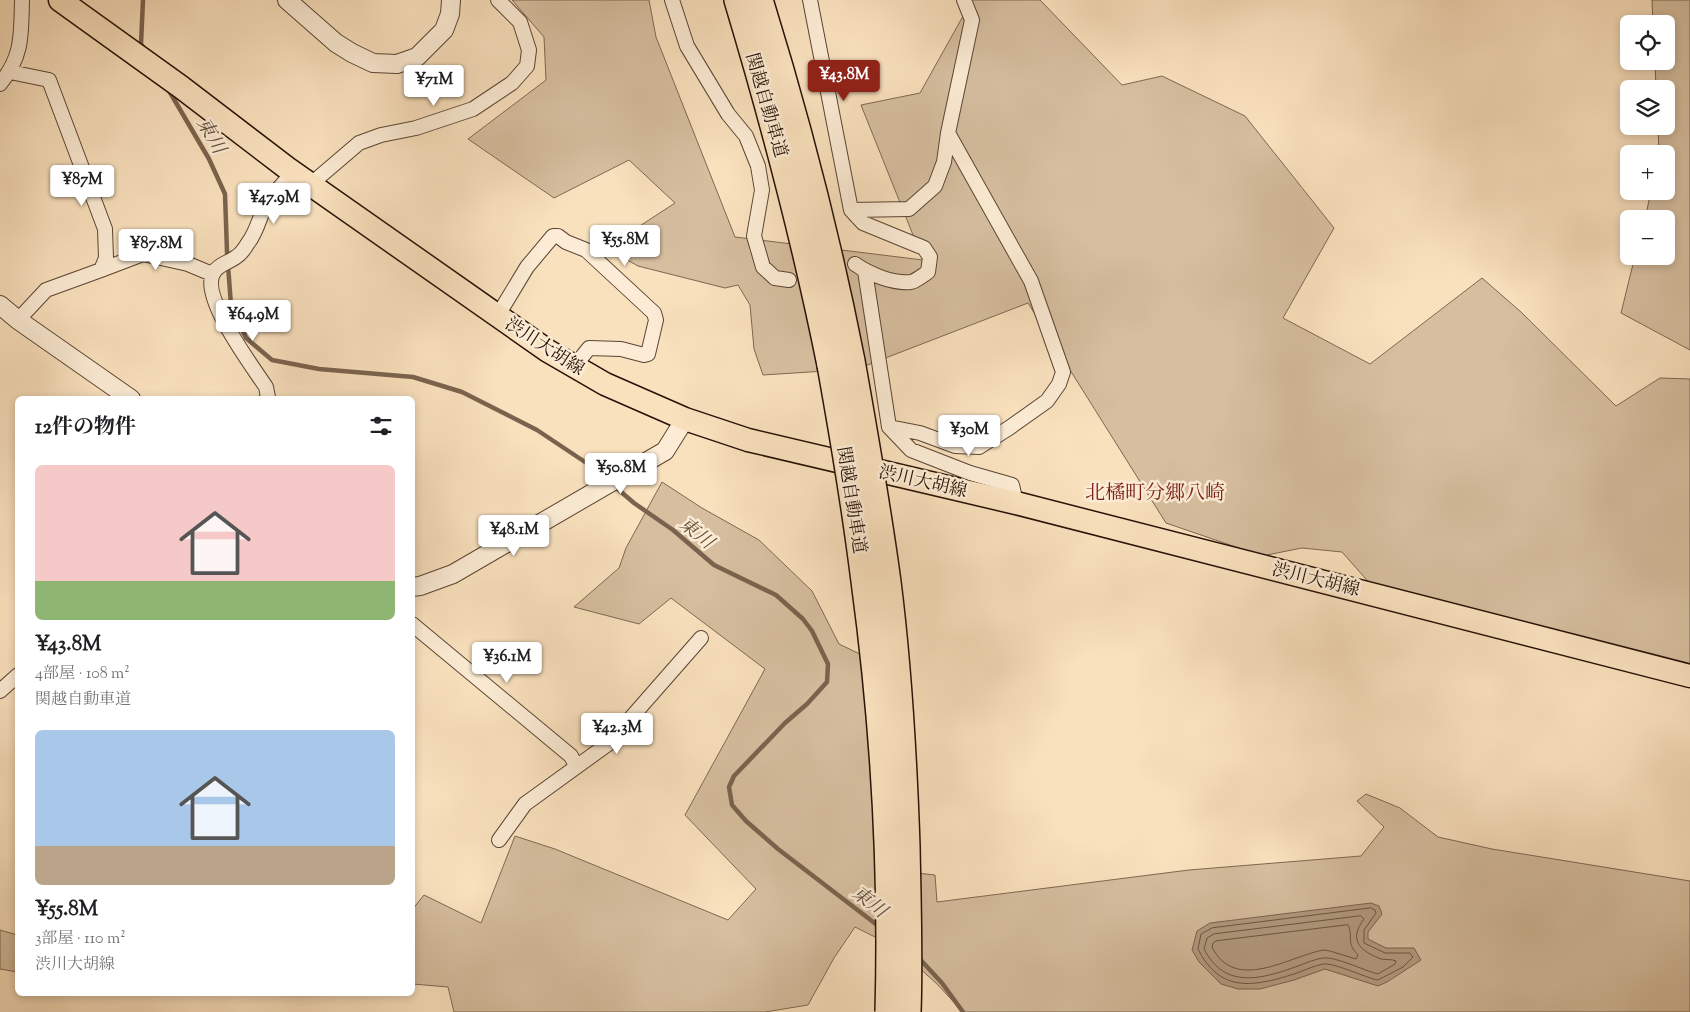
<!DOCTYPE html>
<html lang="ja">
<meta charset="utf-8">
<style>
:root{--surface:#fff;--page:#f6f6f6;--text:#202124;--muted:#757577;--accent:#8f2418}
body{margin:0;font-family:"Sorts Mill Goudy","Noto Serif JP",serif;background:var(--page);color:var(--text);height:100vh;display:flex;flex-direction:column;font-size:19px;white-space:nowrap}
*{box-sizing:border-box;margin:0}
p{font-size:16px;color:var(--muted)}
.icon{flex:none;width:28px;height:28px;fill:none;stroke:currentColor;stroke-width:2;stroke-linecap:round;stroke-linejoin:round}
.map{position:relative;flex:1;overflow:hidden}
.details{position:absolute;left:15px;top:396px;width:400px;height:600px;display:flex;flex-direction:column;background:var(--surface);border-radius:8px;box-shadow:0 2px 8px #0003}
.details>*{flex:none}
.tools{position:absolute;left:1620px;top:15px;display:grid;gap:10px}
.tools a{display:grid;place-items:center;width:55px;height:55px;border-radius:8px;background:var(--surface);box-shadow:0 2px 8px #0003;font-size:25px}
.price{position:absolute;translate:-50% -42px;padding:0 11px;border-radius:5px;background:#fff;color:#222;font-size:16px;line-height:32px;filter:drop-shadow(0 1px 2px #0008)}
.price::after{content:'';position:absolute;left:50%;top:30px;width:15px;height:11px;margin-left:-8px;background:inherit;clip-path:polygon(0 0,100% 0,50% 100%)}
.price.on{background:var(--accent);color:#fff}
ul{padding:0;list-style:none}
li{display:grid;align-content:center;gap:10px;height:265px;padding:0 20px}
li span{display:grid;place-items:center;height:155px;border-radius:8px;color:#555}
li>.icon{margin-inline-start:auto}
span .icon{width:90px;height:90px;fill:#fffc;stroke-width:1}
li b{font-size:21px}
h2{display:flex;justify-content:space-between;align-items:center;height:60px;padding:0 20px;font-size:21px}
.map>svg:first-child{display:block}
.green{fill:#d6be9f;stroke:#7e6852}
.water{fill:#b29a7f;stroke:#7a634e}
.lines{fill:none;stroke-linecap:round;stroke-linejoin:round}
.shore{stroke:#6c5642;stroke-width:1}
.stream{stroke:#7a634e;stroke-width:4.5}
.minor-tunnel{stroke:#dac2a2;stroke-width:14;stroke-dasharray:14 7;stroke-linecap:butt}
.minor-casing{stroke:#5a4533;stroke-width:16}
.tertiary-casing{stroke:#5a4533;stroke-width:20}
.primary-casing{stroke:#251105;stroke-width:25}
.motorway-casing{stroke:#251105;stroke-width:28}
.minor{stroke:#fcecd5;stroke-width:14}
.tertiary{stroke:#fcecd5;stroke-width:18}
.primary{stroke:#fae1be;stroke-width:22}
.motorway{stroke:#fae1be;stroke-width:25}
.motorway-bridge-casing{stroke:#251105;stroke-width:28;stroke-linecap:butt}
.motorway-bridge{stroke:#fae1be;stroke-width:25}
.labels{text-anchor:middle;stroke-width:5;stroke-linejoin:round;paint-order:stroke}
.street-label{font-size:18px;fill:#251105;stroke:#fcecd5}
.water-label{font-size:19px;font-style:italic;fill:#644f3c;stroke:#fcecd5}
.quarter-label{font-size:20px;fill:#7a1f14;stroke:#fcecd5}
</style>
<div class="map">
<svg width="1690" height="1012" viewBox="0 0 1690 1012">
<rect width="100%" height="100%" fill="#fae1be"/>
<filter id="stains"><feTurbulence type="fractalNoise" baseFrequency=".004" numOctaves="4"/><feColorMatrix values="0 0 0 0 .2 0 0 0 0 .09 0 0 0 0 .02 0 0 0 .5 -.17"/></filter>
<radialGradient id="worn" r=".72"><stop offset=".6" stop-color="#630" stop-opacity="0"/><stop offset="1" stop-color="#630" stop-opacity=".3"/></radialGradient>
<path class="green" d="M512,0H649L656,37L735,237L923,260L861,105L920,93L972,0H1040L1122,85L1162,76L1245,116L1334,228L1283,318L1370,364L1482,278L1521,312L1616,406L1660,378L1690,379V664L1373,587L1342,552L1302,548L1262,556L1166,523L1028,303L857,369L763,375L754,349L750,305L738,285L725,288L638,266L606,248L675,203L629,160L554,198L468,139L546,80L544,37Z
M1652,0H1690V350L1621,313L1635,256H1666V219H1645L1651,191H1666V154H1659L1658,126H1666V89H1656L1655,61H1666V24H1653Z
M662,482L702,508L759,540L812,591L839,644L864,656L881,869L935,875L937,902L1189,870L1361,856L1384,827L1357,801L1366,794L1400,808L1438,837L1492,849L1690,881V1012H963L937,984L897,948L855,927L834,958L808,1005L765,1012H454L448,987L413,984L412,910L424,895L481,923L515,836L555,849L728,920L756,889L685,815L765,669L671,598L639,624L574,607L619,568L626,548Z
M0,930L17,935V972L0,969Z"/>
<path class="water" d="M1371,903L1379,906L1382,914L1368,932V939L1386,948H1414L1421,960L1387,982L1378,986L1325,969L1294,980L1260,989H1238L1221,984L1199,962L1192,950L1197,931L1210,923Z"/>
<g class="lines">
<path class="shore" d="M1371,908L1375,910L1376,913L1364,930V943L1385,953H1410L1413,957L1403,967L1378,980C1366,978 1333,962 1323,964C1313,966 1303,971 1294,974C1253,987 1220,993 1198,949L1201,934L1212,928Z
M1361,916L1364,919C1348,940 1360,951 1381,959C1387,960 1392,959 1396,961L1395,964L1378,974C1365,971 1335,956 1323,958C1315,959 1306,963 1298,966C1262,979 1225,990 1204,949L1207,938L1214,934Z
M1348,925C1354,936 1345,942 1358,955L1356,959L1330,951L1323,950C1288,957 1235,993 1212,947L1213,943L1216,941Z"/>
<path class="stream" d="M143,0L141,44L145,50
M168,89L209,159L225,194L227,252L231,305L246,338L272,360L319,369L413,377L462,392L537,430L591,466L608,480
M613,485L634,503L673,530L714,565L776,595L803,619L812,631L828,664L827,682L807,704L785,723L734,776L729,787L732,805L746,821L778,849L881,928
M917,956L942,983L963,1012"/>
<path class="minor-tunnel" d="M789,280L855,264"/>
<g class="minor-casing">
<path id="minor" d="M672,0L687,46L728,114L746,136L758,166L762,190L754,236L763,267L775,278L789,280
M810,0L851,210L863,223L924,248L930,257L928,272C923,275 916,281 911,282C893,284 869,274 855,264
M10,72L49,80L105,229L106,258L101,270L46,290L18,320
M0,84C23,56 21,35 22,0
M311,184L359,143L381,135L416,128L473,109L512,83L527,66L529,50L520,22L498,0
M851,210L909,209L935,186L944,162L948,133L972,20L964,0
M101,270L143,254L188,264L212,274
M865,271L889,427L911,450L970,473L1012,485L1016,503
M498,315L527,267L553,236H558L566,242L586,250L654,313L656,320L648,354L644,355L621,349L589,348L574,367
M266,399L268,397L266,387C253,367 198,295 214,272C219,264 228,263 236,257C241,254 245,248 248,243C256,233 259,220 264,208C269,198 285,182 293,172
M889,427L920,433L955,446L979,447L1009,428L1047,401L1059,384L1063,372L1031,281L948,133
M412,624L571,756L576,766
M0,691L18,675
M499,840L525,804L608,744L701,638"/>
</g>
<g class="tertiary-casing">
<path id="tertiary" d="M287,0L336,43L352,53L373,63L397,64L417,57L444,30L450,14L451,0
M0,305L18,320L131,399
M412,587L420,586L453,574L665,451L685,419"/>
</g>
<g class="primary-casing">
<path id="primary" d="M60,0L181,87L287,168L548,351L605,384L685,419L748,440L1016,503L1690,676"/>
</g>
<g class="motorway-casing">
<path id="motorway" d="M737,0C773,120 805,241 830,365
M760,0C797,119 828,239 852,361"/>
</g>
<use href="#minor" class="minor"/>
<use href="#tertiary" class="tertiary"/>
<use href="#primary" class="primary"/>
<use href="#motorway" class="motorway"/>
<g class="motorway-bridge-casing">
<path id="motorway-bridge" d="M852,361C865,434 878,508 888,582C899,669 904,757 907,846C908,901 910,957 908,1012
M830,365C843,437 855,509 864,581C883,721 892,871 888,1012"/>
</g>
<use href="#motorway-bridge" class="motorway-bridge"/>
</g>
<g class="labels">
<g class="street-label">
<text transform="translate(767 105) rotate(74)" y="6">関越自動車道</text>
<text transform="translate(545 346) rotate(33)" y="6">渋川大胡線</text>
<text transform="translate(923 481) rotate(13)" y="6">渋川大胡線</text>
<text transform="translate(852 500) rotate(81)" y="6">関越自動車道</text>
<text transform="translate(1316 579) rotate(14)" y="6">渋川大胡線</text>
</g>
<g class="water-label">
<text transform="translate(212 135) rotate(60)" y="7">東川</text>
<text transform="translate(697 532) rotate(39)" y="7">東川</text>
<text transform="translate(870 901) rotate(38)" y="7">東川</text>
</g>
<g class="quarter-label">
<text x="1155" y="499">北橘町分郷八崎</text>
</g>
</g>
<rect width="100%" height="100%" filter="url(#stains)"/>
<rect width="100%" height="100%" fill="url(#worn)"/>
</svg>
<div class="tools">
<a><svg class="icon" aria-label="locate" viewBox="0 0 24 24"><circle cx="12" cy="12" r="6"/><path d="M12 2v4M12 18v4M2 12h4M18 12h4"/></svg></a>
<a><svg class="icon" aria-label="layers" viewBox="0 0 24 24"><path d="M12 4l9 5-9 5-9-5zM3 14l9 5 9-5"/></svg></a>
<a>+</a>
<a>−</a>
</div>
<b class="price on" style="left:844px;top:102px">¥43.8M</b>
<b class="price" style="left:434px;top:107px">¥71M</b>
<b class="price" style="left:82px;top:207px">¥87M</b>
<b class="price" style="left:274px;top:225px">¥47.9M</b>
<b class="price" style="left:625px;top:267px">¥55.8M</b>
<b class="price" style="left:156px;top:271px">¥87.8M</b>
<b class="price" style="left:253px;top:342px">¥64.9M</b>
<b class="price" style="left:969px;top:457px">¥30M</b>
<b class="price" style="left:621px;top:495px">¥50.8M</b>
<b class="price" style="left:514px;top:557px">¥48.1M</b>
<b class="price" style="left:507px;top:684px">¥36.1M</b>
<b class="price" style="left:617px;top:755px">¥42.3M</b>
<section class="details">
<h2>12件の物件<svg class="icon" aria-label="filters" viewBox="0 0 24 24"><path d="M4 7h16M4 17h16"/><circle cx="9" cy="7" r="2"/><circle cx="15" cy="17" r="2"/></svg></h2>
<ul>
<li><span style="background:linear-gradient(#f6c9c9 75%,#8fb573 0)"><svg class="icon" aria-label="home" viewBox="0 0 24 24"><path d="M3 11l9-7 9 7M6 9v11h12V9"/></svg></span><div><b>¥43.8M</b><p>4部屋 · 108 m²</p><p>関越自動車道</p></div></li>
<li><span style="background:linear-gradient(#a9c7e8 75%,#b9a48a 0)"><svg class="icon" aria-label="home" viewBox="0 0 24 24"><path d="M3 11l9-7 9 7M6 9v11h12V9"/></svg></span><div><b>¥55.8M</b><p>3部屋 · 110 m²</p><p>渋川大胡線</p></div></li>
</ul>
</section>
</div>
